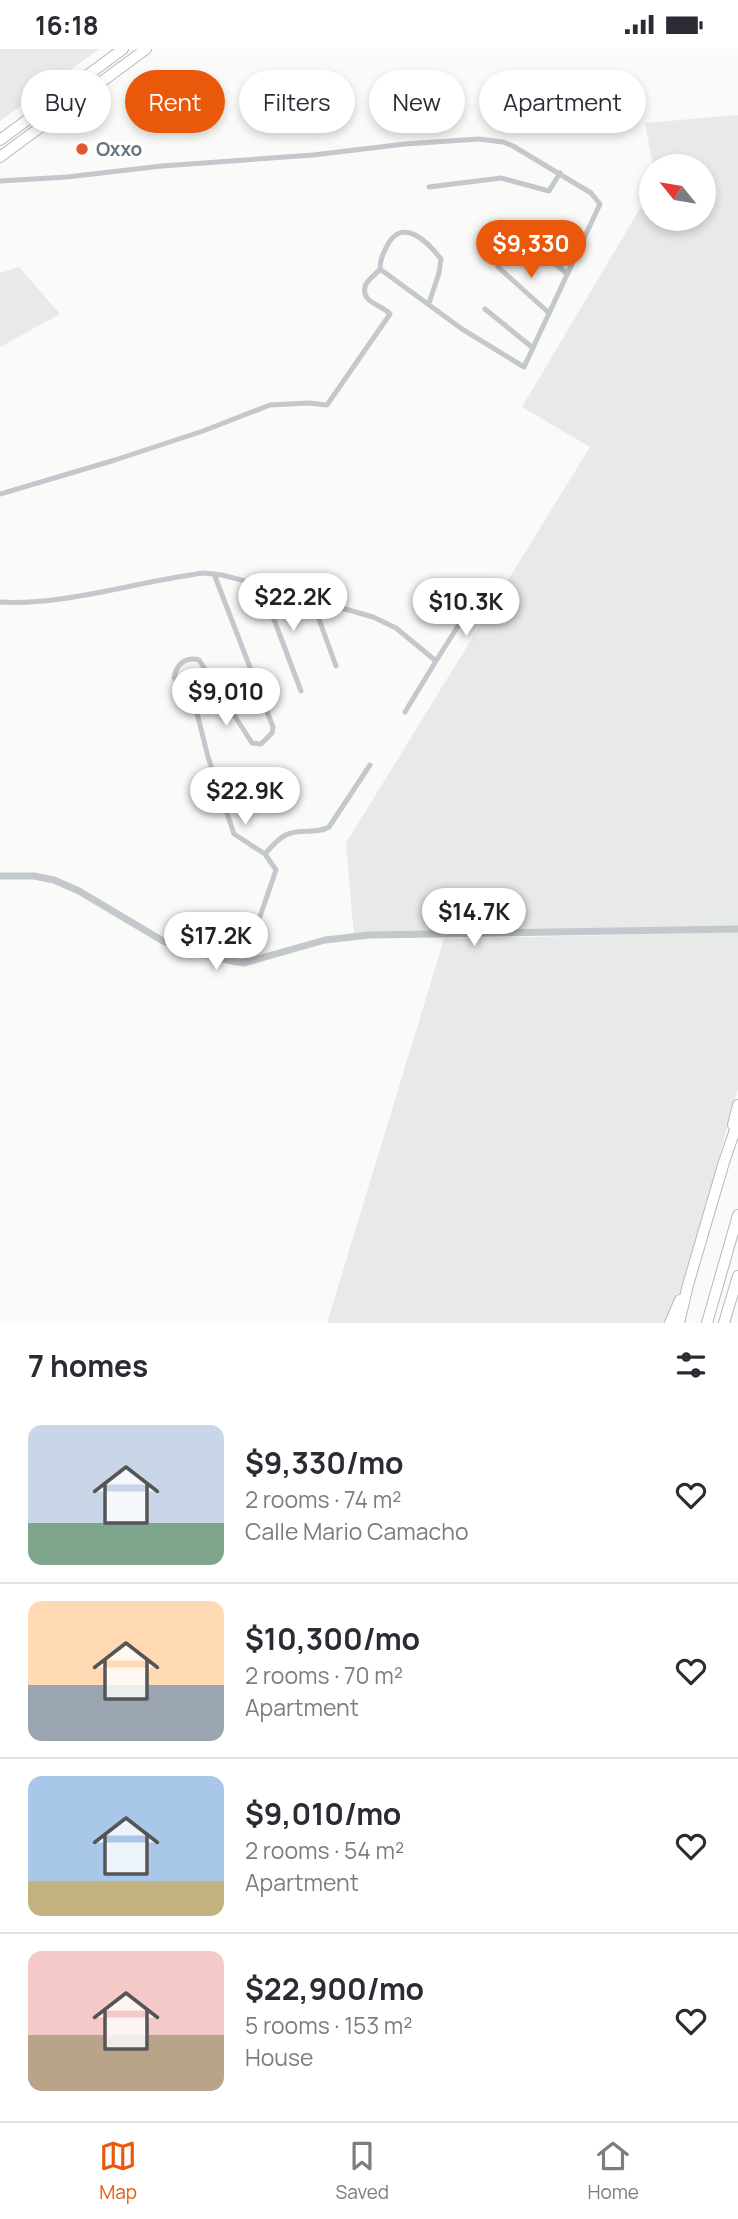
<!DOCTYPE html>
<meta charset="utf-8">
<style>
:root{--surface:#fff;--page:#f7f7f7;--text:#2b2b33;--muted:#7c7c81;--line:#e1e1e2;--accent:#ea580c}
body{margin:0;font-family:Manrope,sans-serif;background:var(--page);color:var(--text);height:100vh;display:flex;flex-direction:column;font-size:26px;white-space:nowrap}
*{box-sizing:border-box;margin:0}
p{font-size:23px;color:var(--muted)}
.icon{flex:none;width:38px;height:38px;fill:none;stroke:currentColor;stroke-width:2;stroke-linecap:round;stroke-linejoin:round}
.map{position:relative;height:1274px;overflow:hidden}
.drawer{display:flex;flex-direction:column;background:var(--surface);flex:1}
.drawer>*{flex:none}
.top-card{position:absolute;left:21px;top:21px;width:696px;height:63px;display:flex;gap:14px}
.needle{width:46px;rotate:300deg}
.controls{position:absolute;left:639px;top:105px;display:grid;gap:14px}
.controls a{display:grid;place-items:center;width:77px;height:77px;border-radius:50%;background:var(--surface);box-shadow:0 4px 10px #0003;font-size:35px}
.price{position:absolute;translate:-50% -60px;padding:0 16px;border-radius:24px;background:#fff;color:#222;font-size:23px;line-height:46px;filter:drop-shadow(0 2px 4px #0008)}
.price::after{content:'';position:absolute;left:50%;top:42px;width:21px;height:16px;margin-left:-10px;background:inherit;clip-path:polygon(0 0,100% 0,50% 100%)}
.price.selected{background:var(--accent);color:#fff}
ul{padding:0;list-style:none}
li{display:flex;align-items:center;gap:21px;height:175px;padding:0 28px}
li+li{border-top:2px solid var(--line)}
li span{display:grid;place-items:center;flex:none;width:196px;height:140px;border-radius:14px;color:#555}
li>.icon{margin-inline-start:auto}
span .icon{width:84px;height:84px;fill:#fffc;stroke-width:1}
li b{font-size:30px}
h2{display:flex;justify-content:space-between;align-items:center;height:84px;padding:0 28px;font-size:30px}
.pill{padding:0 24px;border-radius:32px;background:var(--surface);box-shadow:0 4px 10px #0003;font-size:24px;line-height:63px}
.pill.selected{background:var(--accent);color:#fff}
.status{display:flex;justify-content:space-between;align-items:center;height:49px;padding:0 35px;background:var(--surface);direction:ltr}
.status svg{height:19px;fill:currentColor}
.dock{display:flex;justify-content:space-around;align-items:center;height:98px;border-top:2px solid var(--line);background:var(--surface);font-size:19px;color:var(--muted)}
.dock a{display:grid;justify-items:center;gap:4px}
.dock .selected{color:var(--accent)}
.map>svg:first-child{display:block}
.built{fill:#e8e9e9}
.lines{fill:none;stroke-linecap:round;stroke-linejoin:round}
.trunk-casing{stroke:#b4b9bd;stroke-width:12}
.minor{stroke:#c3c8cc;stroke-width:5}
.tertiary{stroke:#c3c8cc;stroke-width:7}
.trunk{stroke:#fff;stroke-width:10}
.poi-dot{fill:#e4572e;stroke:#fff;stroke-width:2.5}
.labels{text-anchor:middle;stroke-width:7;stroke-linejoin:round;paint-order:stroke}
.poi-label{font-size:19px;font-weight:bold;fill:#657683;stroke:#fff;text-anchor:start}
</style>
<div class="status"><b>16:18</b><svg viewBox="0 0 49 12"><path d="M0 12V9h3v3zM5 12V6h3v6zM10 12V3h3v9zM15 12V0h3v12zM26 1h20v11H26zM47 4h2v5h-2z"/></svg></div>
<div class="map">
<svg width="738" height="1274" viewBox="0 0 738 1274">
<rect width="100%" height="100%" fill="#fafaf8"/>
<path class="built" d="M0,0H99L0,72Z
M738,66V878L354,888L346,794L590,398L522,358L651,141V170H704V117H653L645,74Z
M19,218L60,265L0,298V224Z
M738,883V1039L673,1274H327L444,890Z"/>
<g class="lines">
<g class="trunk-casing">
<path id="trunk" d="M0,91L123,0
M0,108L146,0
M733,1076L738,1056
M670,1274L680,1251
M679,1274L688,1236L724,1113L738,1072
M707,1274L738,1166
M724,1274L738,1227"/>
</g>
<path class="minor" d="M0,132L67,128L162,117L313,106L405,95L479,90L503,93L513,97L591,144L600,155L524,318L462,280L380,220
M429,138L501,129L549,142L560,124
M508,174L566,224
M498,218L548,263
M380,220C380,212 382,206 386,199C401,166 427,192 441,210L439,224L429,254
M485,260L533,299
M0,445L115,411L203,382L270,356L309,354L327,356L390,265C383,256 361,254 365,238C366,231 376,226 380,220
M214,525L273,678L272,684L261,695L252,694L199,611C186,607 176,615 174,629L193,648L208,708L234,785L265,805L276,821L244,914
M261,536L301,642
M312,551L336,617
M0,553C65,557 138,532 204,524L222,526L261,536L373,568L396,579L436,612L405,663
M436,612L473,553
M265,805C272,797 280,787 291,784C304,780 317,785 329,778L370,716"/>
<path class="tertiary" d="M0,827H34L54,831L79,842L163,892L184,900L232,912L244,914L325,891L370,886L738,880"/>
<use href="#trunk" class="trunk"/>
</g>
<circle class="poi-dot" cx="82" cy="100" r="7"/>
<g class="labels">
<g class="poi-label">
<text x="96" y="107">Oxxo</text>
</g>
</g>
</svg>
<div class="controls">
<a><svg class="needle" viewBox="-14 -14 28 28"><path d="M0-13l5 13h-10z" fill="#e53935"/><path d="M0 13l5-13h-10z" fill="#7c7c81"/></svg></a>
</div>
<b class="price selected" style="left:531px;top:231px">$9,330</b>
<b class="price" style="left:293px;top:584px">$22.2K</b>
<b class="price" style="left:466px;top:589px">$10.3K</b>
<b class="price" style="left:226px;top:679px">$9,010</b>
<b class="price" style="left:245px;top:778px">$22.9K</b>
<b class="price" style="left:474px;top:899px">$14.7K</b>
<b class="price" style="left:216px;top:923px">$17.2K</b>
<div class="top-card">
<a class="pill">Buy</a>
<a class="pill selected">Rent</a>
<a class="pill">Filters</a>
<a class="pill">New</a>
<a class="pill">Apartment</a>
</div>
</div>
<section class="drawer">
<h2>7 homes<svg class="icon" aria-label="filters" viewBox="0 0 24 24"><path d="M4 7h16M4 17h16"/><circle cx="9" cy="7" r="2"/><circle cx="15" cy="17" r="2"/></svg></h2>
<ul>
<li><span style="background:linear-gradient(#c9d6e8 70%,#7fa58c 0)"><svg class="icon" aria-label="home" viewBox="0 0 24 24"><path d="M3 11l9-7 9 7M6 9v11h12V9"/></svg></span><div><b>$9,330/mo</b><p>2 rooms · 74 m²</p><p>Calle Mario Camacho</p></div><svg class="icon" aria-label="heart" viewBox="0 0 24 24"><path d="M12 20l-8-8c-3-5 5-10 8-4 3-6 11-1 8 4z"/></svg></li>
<li><span style="background:linear-gradient(#ffd9b3 60%,#9aa5b1 0)"><svg class="icon" aria-label="home" viewBox="0 0 24 24"><path d="M3 11l9-7 9 7M6 9v11h12V9"/></svg></span><div><b>$10,300/mo</b><p>2 rooms · 70 m²</p><p>Apartment</p></div><svg class="icon" aria-label="heart" viewBox="0 0 24 24"><path d="M12 20l-8-8c-3-5 5-10 8-4 3-6 11-1 8 4z"/></svg></li>
<li><span style="background:linear-gradient(#a9c7e8 75%,#c2b280 0)"><svg class="icon" aria-label="home" viewBox="0 0 24 24"><path d="M3 11l9-7 9 7M6 9v11h12V9"/></svg></span><div><b>$9,010/mo</b><p>2 rooms · 54 m²</p><p>Apartment</p></div><svg class="icon" aria-label="heart" viewBox="0 0 24 24"><path d="M12 20l-8-8c-3-5 5-10 8-4 3-6 11-1 8 4z"/></svg></li>
<li><span style="background:linear-gradient(#f6c9c9 60%,#b9a48a 0)"><svg class="icon" aria-label="home" viewBox="0 0 24 24"><path d="M3 11l9-7 9 7M6 9v11h12V9"/></svg></span><div><b>$22,900/mo</b><p>5 rooms · 153 m²</p><p>House</p></div><svg class="icon" aria-label="heart" viewBox="0 0 24 24"><path d="M12 20l-8-8c-3-5 5-10 8-4 3-6 11-1 8 4z"/></svg></li>
</ul>
</section>
<nav class="dock">
<a class="selected"><svg class="icon" aria-label="map" viewBox="0 0 24 24"><path d="M3 6l6-2 6 2 6-2v14l-6 2-6-2-6 2zM9 4v14M15 6v14"/></svg>Map</a>
<a><svg class="icon" aria-label="saved" viewBox="0 0 24 24"><path d="M7 4h10v16l-5-4-5 4z"/></svg>Saved</a>
<a><svg class="icon" aria-label="home" viewBox="0 0 24 24"><path d="M3 11l9-7 9 7M6 9v11h12V9"/></svg>Home</a>
</nav>
